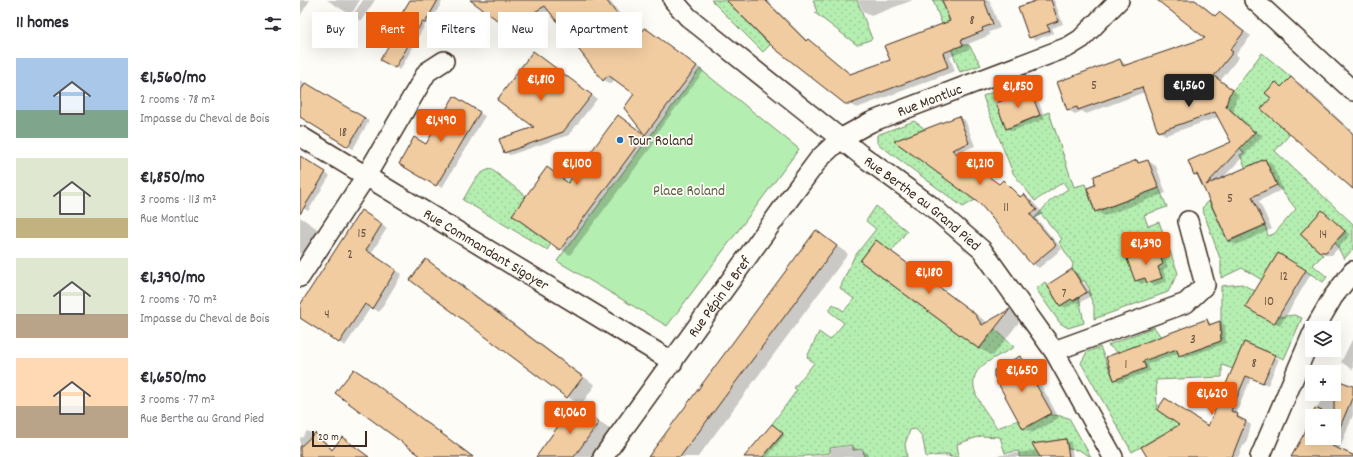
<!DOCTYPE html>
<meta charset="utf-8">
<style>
:root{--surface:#fff;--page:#f2f2f3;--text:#2b2b33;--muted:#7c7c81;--accent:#ea580c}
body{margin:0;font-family:Dekko,sans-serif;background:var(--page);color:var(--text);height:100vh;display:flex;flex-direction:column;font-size:15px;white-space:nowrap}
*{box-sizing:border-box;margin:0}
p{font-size:13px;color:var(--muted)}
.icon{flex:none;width:22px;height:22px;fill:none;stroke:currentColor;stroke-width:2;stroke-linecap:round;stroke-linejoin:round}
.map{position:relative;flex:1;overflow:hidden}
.panel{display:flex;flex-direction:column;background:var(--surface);width:300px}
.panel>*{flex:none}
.guide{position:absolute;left:12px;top:12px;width:380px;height:36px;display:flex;gap:8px}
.controls{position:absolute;left:1005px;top:321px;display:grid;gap:8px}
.controls a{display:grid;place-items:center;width:36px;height:36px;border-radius:0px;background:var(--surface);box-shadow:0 4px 16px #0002;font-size:20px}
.scale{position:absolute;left:12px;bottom:10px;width:55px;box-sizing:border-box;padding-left:4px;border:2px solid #3b2a1e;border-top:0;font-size:11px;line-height:14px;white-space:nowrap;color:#3b2a1e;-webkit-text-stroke:3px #fdfcf7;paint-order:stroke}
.price{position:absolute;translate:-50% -34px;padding:0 9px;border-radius:4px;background:var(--accent);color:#fff;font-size:13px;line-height:26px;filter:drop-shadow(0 1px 2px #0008)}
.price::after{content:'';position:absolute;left:50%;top:24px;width:12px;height:9px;margin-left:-6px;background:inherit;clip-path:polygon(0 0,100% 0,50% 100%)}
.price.selected{background:#222;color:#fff}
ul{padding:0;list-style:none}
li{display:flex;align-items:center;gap:12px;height:100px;padding:0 16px}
li span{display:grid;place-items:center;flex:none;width:112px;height:80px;border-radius:0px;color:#555}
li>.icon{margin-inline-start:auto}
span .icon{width:48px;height:48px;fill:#fffc;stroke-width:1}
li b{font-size:17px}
h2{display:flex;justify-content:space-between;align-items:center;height:48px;padding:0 16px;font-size:17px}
.chip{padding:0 14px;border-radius:0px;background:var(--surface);box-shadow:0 4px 16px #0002;font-size:14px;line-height:36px}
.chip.selected{background:var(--accent);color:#fff}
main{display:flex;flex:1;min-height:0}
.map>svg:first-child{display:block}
.grass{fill:url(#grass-dots);stroke:#788c68}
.park{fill:#b5eeb1;stroke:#788c68}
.shadow{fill:#0003}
.building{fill:#f1cca1;stroke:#3b2a1e;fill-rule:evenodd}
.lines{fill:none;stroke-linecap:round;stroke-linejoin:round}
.street-casing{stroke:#3b2a1e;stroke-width:22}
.street{stroke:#fdfcf7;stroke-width:19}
.poi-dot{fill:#1f6fb2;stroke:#fdfcf7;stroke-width:1.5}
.labels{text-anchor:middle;stroke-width:3.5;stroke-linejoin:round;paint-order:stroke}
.number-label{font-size:13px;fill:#68523f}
.street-label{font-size:15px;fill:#3b2a1e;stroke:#fdfcf7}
.poi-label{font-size:15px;fill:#3b2a1e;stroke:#fdfcf7;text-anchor:start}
.park-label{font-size:15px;fill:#5a5b43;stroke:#fdfcf7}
</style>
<main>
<section class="panel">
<h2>11 homes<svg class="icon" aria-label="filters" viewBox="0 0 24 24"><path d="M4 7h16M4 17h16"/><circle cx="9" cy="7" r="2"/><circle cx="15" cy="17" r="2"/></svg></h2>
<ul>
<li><span style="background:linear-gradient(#a9c7e8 65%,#7fa58c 0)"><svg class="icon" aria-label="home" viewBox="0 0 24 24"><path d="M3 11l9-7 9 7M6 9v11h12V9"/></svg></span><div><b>€1,560/mo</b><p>2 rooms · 78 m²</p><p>Impasse du Cheval de Bois</p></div></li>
<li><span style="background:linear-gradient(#dfe7d0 75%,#c2b280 0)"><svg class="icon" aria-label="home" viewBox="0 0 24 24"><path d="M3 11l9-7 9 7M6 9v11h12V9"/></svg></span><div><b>€1,850/mo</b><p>3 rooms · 113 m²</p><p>Rue Montluc</p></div></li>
<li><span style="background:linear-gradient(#dfe7d0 70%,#b9a48a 0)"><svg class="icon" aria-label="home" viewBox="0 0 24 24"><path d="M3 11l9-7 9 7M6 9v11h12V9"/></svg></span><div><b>€1,390/mo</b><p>2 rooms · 70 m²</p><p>Impasse du Cheval de Bois</p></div></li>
<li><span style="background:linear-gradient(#ffd9b3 60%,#b9a48a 0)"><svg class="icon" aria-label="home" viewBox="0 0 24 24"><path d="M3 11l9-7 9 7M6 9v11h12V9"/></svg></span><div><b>€1,650/mo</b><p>3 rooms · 77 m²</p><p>Rue Berthe au Grand Pied</p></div></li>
</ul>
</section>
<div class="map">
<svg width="1053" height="457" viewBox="0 0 1053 457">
<defs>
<pattern id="grass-dots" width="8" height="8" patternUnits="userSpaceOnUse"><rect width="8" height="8" fill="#b5eeb1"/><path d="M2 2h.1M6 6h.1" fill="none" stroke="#9dcc98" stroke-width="1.8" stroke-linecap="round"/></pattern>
</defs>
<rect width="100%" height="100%" fill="#fdfcf7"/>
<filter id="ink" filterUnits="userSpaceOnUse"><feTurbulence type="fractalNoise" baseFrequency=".025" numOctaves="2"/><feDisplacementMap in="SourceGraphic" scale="8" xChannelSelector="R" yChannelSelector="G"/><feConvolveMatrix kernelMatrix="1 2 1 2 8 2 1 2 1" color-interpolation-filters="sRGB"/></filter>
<g filter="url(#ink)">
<path class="grass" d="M411,0H426L470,45L463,52Z
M513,0H557L572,39L557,45L515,13L517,12Z
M633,0H642L658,47L663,45H669L681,65L660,72Z
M962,53L991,77L981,87L975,82L965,93L971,98L962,109L990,134L975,151L1053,224V249L1044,259L1035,242L1046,232L1022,210L1000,234L1023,255L1013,265L1027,277L1023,282L978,253L962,280L942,268L921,278V261L902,208L909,201L928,242L965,225L968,236L974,234L996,209L977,185L965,159L949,166L947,171L940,155L944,153L940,148L954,132L923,103Z
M708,86L712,97L696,103L706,129L749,112L774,187L785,184L795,212L859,188L867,207L844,215L848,226L859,222L878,273L868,292L794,319V306L788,292L790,290L784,280L781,282L772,269L773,264L759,242L762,239L741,214L734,219L750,201L768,189L763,182L735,201L713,173L686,105L683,96Z
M614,121L625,129L602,138L600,140V145L675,200L663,207L577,143V135Z
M191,169L226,196L212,215L251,244L247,250L163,200C171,187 176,172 191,169Z
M576,206L607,231L591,252L576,240L560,261L679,349L695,329L714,347C703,354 688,360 680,368C662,386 687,412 697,428C724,418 740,410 769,418L791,457L779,450L768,449L766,439L740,443L742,457H719V451L705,453L700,437L681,436L657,444L659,457H650L649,454L626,457C624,447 624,434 615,429L610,430L605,444L607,457H564L563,449L553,450V445L530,448V453L504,456V457H463L483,434L472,424L497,390L494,388L514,363L507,357L519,332L530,340L544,323L529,311L533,304L544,311L554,299L540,288L554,257L576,229L566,221Z
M745,282L760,306L771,299L773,301L779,297L784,323L768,328L760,323L736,289Z
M942,284L955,291L978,317L994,315L1002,318L984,359L944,342L933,369L922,365V377L856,380L857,410L891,433L882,449L870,430L832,452L781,363L787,352L800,347L814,380L846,368L837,346L818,353L808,345L854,327L861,337L867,352L877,349L879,356L921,341V286Z"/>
<path class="park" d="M400,69L499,149L367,326L257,261Z"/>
<path class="shadow" d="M0,0H10L0,16Z
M27,0H60L51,15Z
M63,0H75L61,21L52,16Z
M111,0H143L129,25L126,23L100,70L82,60L104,20Z
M172,0H309L328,24L340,35L348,31L404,71L353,138L349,136L355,142L270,255L260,249L247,168L269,183L319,117L346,136L325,108L335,94L315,79L311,84L304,80L250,11L239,18L224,38Z
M427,0H467L508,41L515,45L552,75L591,61L651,22L643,0H689L700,28L689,32L690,35L668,44L670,49L650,57L655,71L557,108L542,101Z
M558,0H613L571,16L563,12Z
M741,0H754L763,24L752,28L754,33L735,40L730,37Z
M874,0H896L916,16L919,13L926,17L951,36L936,54L939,57L921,80L939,95L936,99L933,111L956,132L963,135L922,179L965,160L972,164L983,189L959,201L972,229L936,245L929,241L899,177L895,174L932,142L919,117L866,135L858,131L845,92L786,114L782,111L775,114L768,110L758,82L820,60L828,66L907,38Z
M239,56L297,99L269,135L210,155L204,152L236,127Z
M991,78L1001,84L1053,132V190L1014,152L972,98L976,83L982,87Z
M0,80L69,121L53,149L0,117Z
M730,91L736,94L745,119L712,131L706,128Z
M154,98L185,116L142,188L100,164L126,145Z
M659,117L665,120L675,146L657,153L699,185L703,182L722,197L724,195L730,199L743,213L736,218L762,249L739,268L733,264L681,203L596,141Z
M0,157L30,176L8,211L0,206Z
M837,161L841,163L848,161L856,166L866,193L804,216L796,211Z
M1023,211L1050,235L1032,255H1027L1021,252Z
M68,215L87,228L71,254L102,274L79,312L71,307L45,346L0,317V307Z
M0,217L19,230L0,259Z
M516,231L548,254L398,457H348Z
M576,241L589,249L688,323L710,310L722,318L693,356L680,349L561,261Z
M857,249L863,252L868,267L863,270L867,281L854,286L848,281L841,284L835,280Z
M978,255L1011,274L980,326L947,307Z
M126,261L140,268L295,385L281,405L268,397Z
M772,270L777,273L792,295L778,304L776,302L766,308L761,305Z
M907,320L913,325L920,322L925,325L926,343L885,358L879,353L848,364L850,371L820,382L815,379L807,358Z
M1053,338V370L1041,362Z
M945,344L979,359L968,385L951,378L936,414L951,425L946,444L943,446L938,457H848L909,427Z
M720,357L728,361L759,418L732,433L724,428Z
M54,370L67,378L174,457H123Z
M1034,380L1053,387V415L1039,450L1044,457H993L1012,417V438H1034V416H1013L1024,394H1034Z
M275,405L312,430L292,457H237Z
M475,427L485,435L467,457H445Z
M7,431L22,437L33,450L69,457H0V437L2,438Z
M766,440L771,443L773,457H687L737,450Z
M553,446L558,450H562L568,453V457H505L531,454L530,449Z
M650,455L653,457H637Z"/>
<path class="building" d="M110,0H138L125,23L122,22L95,68L80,60L103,21L99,18Z
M170,0H306L320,18L339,35L344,28L348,30L397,66L345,135L324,108L334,94L308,75L303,81L245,6L231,14L216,34Z
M426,0H465L506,41L508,39L550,74L590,60L584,46L650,21L642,0H684L693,24L682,28L683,31L661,40L663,45L643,53L648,67L550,104H545L474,48Z
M738,0H751L758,21L747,25L750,31L729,38L718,7Z
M857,0H895L915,16L919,12L944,32L930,50L933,52L914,76L933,90L929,95L926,106L954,132L956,131L906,185L965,159L977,185L952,197L965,225L928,241L897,174L894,175L888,161L931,142L915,112L858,132L842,87L778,110L777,107L767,110L757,82L820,59L823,66L905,38Z
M233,51L292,95L263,132L204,153L199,139L234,127L197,100Z
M991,77L1053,134V189L961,109L971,98L965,93L976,82L981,87Z
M6,83L65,118L48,147L0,117V91Z
M730,90L740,115L706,129L696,103Z
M154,96L180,112L136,186L99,164L114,137L126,144Z
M318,115L345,135L260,250L212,215L247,167L268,183Z
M659,116L669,143L652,150L699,184L703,180L720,197L724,194L737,210L730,214L756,245L732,265L680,204L594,141Z
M0,156L26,172L0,214Z
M837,160L838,163L848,160L859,188L795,212L787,188L795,185L794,176Z
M61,210L82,224L66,250L96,270L72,309L65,304L39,343L0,318V305Z
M1022,210L1045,231L1026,252H1020L1000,234Z
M516,230L537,246L380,457H348Z
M576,240L674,313L682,325L710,309L679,349L560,261Z
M857,248L863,264L858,267L862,278L847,283L845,278L835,281L827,259Z
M978,253L1006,270L974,324L945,307Z
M126,259L283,377L267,398L110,280Z
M772,269L787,292L773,301L771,299L760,306L747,285Z
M907,319L909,325L920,321L921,341L879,356L877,349L843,361L846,368L814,380L806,357Z
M944,342L975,355L963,383L946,376L931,411L938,414L937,417L946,421L932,457H847L841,447L879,425L857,410L865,398L908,426Z
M720,356L752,413L723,429L694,376V370Z
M54,369L66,377L173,457H122L35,393Z
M1034,379L1053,386V396L1032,446L1053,455V457H991L1005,432L1015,408L1034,416ZM1012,416H1034V438H1012Z
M274,404L299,422L274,457H236Z
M472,424L483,433L463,457H444Z
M15,433L32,450L42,437L69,457H0V447Z
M766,439L769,457H740L732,444Z"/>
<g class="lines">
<g class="street-casing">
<g id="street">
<path id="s1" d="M373,0L388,17L561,155L631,206L682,250L754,351L813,457"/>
<path d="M954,0L1053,91"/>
<path id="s2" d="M0,136L373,362"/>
<path d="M0,277L66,176L127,72L144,61"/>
<path d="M1015,328L1033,297L1053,271"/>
<path d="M754,351L886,303L905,285L888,221"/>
<path id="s3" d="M303,457L490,198L519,159L540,139L571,122L768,47L781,39L819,0"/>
<path d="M960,457L1012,335"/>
</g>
</g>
<use href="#street" class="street"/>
</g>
</g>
<circle class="poi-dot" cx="320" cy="140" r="4"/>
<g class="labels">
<g class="number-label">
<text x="672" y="24">8</text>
<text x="794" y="89">5</text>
<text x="43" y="136">18</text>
<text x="930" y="202">5</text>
<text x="706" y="211">11</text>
<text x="62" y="237">15</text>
<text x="1023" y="238">14</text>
<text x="50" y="258">2</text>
<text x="984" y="280">12</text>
<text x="764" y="297">7</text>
<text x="969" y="305">10</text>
<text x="27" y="318">4</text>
<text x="893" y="343">3</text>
<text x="954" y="367">8</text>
<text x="826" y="368">1</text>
</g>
<g class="street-label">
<text dy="5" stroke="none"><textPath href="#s3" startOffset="495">Rue Montluc</textPath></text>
<text dy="5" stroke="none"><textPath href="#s1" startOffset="322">Rue Berthe au Grand Pied</textPath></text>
<text dy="5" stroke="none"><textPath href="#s2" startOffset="218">Rue Commandant Sigoyer</textPath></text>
<text dy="5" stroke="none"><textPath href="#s3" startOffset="198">Rue Pépin le Bref</textPath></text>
</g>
<g class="poi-label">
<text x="328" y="145">Tour Roland</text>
</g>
<g class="park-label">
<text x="389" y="195">Place Roland</text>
</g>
</g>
</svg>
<div class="controls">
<a><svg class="icon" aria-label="layers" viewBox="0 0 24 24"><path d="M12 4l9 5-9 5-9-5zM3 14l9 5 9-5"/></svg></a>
<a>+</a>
<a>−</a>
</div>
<div class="scale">20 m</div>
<b class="price" style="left:241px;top:102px">€1,810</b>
<b class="price selected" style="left:889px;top:108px">€1,560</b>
<b class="price" style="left:718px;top:109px">€1,850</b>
<b class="price" style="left:141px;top:143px">€1,490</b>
<b class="price" style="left:277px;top:186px">€1,100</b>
<b class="price" style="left:680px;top:186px">€1,210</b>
<b class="price" style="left:846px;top:266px">€1,390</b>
<b class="price" style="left:629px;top:295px">€1,180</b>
<b class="price" style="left:722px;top:393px">€1,650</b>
<b class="price" style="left:912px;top:416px">€1,620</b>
<b class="price" style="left:270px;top:435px">€1,060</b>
<div class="guide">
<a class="chip">Buy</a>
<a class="chip selected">Rent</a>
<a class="chip">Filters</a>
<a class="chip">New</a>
<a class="chip">Apartment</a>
</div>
</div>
</main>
